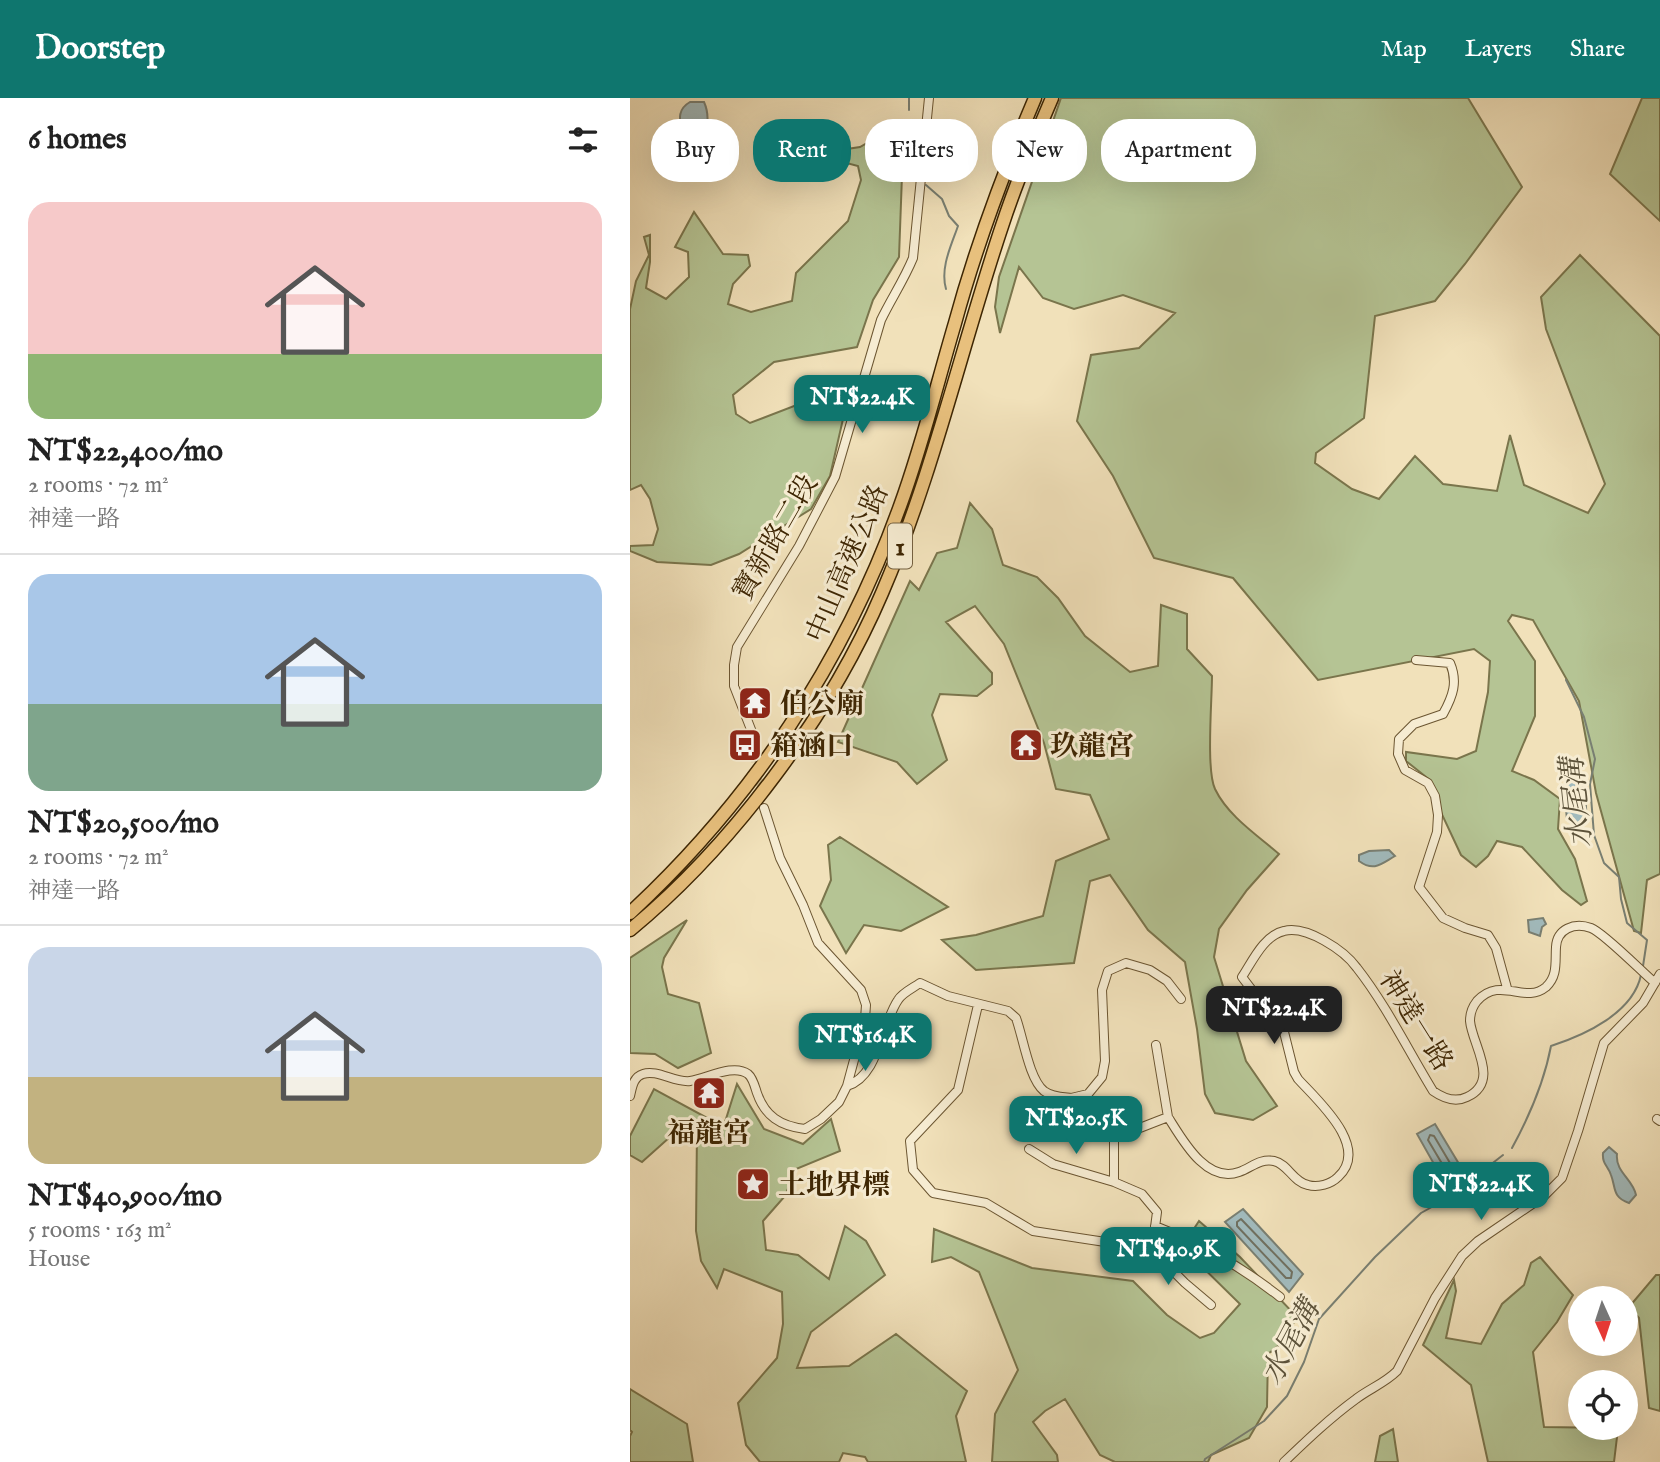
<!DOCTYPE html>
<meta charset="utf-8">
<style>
:root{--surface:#fff;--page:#f6f6f6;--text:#222;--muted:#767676;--line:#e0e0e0;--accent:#0f766e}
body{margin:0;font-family:"IM FELL English","Noto Serif TC",serif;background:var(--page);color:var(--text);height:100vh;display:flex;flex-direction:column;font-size:26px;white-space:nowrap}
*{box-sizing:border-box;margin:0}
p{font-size:23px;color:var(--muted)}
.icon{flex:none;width:38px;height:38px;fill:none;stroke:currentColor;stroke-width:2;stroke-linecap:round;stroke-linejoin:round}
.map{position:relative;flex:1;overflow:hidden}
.panel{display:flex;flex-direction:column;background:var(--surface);width:630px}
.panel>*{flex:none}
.hud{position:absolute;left:21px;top:21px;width:665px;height:63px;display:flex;gap:14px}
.needle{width:46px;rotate:177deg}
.tools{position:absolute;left:938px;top:1188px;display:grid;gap:14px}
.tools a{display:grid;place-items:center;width:70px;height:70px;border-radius:50%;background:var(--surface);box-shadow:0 7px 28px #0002;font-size:35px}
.price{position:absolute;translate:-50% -60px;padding:0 16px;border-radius:14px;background:var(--accent);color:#fff;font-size:23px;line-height:46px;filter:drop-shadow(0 2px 4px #0008)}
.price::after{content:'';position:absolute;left:50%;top:42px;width:21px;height:16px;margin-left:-10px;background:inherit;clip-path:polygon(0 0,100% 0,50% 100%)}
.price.active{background:#222;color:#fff}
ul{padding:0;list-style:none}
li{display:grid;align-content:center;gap:14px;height:371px;padding:0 28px}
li+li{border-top:2px solid var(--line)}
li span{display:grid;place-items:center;height:217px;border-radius:21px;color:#555}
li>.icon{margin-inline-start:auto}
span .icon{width:126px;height:126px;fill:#fffc;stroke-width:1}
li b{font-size:30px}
h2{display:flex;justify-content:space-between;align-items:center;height:84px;padding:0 28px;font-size:30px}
.pill{padding:0 24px;border-radius:28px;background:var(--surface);box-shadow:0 7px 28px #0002;font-size:24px;line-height:63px}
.pill.active{background:var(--accent);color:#fff}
header{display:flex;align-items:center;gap:42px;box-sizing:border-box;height:98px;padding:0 35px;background:var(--accent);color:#fff}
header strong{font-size:33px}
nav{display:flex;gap:38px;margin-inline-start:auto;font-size:24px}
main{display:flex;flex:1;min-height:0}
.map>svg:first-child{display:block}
.green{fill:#b5c494;stroke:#7a754c;stroke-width:2}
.water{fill:#a1babc;stroke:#797f72;stroke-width:2}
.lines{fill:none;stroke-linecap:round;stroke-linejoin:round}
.shore{stroke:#707060;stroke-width:2}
.stream{stroke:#797f72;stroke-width:2}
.minor-tunnel{stroke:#cdbc95;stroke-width:8;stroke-dasharray:8 4;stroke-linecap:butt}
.minor-casing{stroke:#6b5531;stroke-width:10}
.highway-casing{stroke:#3e2603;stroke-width:15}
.minor{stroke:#f6ecd2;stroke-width:8}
.highway{stroke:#e8c07d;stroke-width:12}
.labels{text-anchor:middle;stroke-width:6;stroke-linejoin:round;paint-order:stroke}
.shield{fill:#f6ecd2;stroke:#756141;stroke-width:2}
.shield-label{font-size:26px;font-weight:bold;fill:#3e2603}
.street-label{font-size:28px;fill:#3e2603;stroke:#f6ecd2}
.poi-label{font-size:28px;font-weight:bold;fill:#3e2603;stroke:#f6ecd2;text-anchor:start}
.water-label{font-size:30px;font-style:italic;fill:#5c523a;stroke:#f6ecd2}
</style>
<header>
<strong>Doorstep</strong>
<nav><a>Map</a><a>Layers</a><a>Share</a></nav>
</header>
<main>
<section class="panel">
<h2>6 homes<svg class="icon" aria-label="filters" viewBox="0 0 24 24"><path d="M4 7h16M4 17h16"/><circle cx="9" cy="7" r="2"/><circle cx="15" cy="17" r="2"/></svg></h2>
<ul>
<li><span style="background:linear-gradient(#f6c9c9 70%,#8fb573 0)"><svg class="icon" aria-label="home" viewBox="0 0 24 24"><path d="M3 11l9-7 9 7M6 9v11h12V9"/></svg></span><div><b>NT$22,400/mo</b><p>2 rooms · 72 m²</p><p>神達一路</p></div></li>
<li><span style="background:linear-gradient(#a9c7e8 60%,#7fa58c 0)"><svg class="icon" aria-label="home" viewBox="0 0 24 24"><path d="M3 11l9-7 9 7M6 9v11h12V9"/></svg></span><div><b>NT$20,500/mo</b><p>2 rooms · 72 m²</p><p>神達一路</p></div></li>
<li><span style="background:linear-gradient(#c9d6e8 60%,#c2b280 0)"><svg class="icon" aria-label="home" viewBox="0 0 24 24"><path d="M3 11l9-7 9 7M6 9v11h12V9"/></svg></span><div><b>NT$40,900/mo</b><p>5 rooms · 163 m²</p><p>House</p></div></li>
</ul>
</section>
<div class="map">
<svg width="1030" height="1364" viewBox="0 0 1030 1364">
<rect width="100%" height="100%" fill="#f1e1ba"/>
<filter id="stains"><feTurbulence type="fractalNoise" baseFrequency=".00286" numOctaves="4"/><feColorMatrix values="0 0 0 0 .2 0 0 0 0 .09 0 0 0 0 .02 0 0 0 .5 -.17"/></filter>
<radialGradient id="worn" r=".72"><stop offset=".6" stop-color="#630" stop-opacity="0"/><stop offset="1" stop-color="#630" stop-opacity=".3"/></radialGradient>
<path class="green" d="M431,0H838L892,89L835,166L805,203L745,218L734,320L686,355L685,365L722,391L749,401L785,358L813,386L867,393L880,337L894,387L958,415L975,386L916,231L911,199L950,157L1030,238V776L1017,782L1011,835L1004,833L966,695L949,603L903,522L882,517L878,523L905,563V618L882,673L904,682L930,701L928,731L945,761L957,803L951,807L932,792L892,749L867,743L858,758L846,769L831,757L808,708L800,682L776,663V654L827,661L846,653L858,594L860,563L844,551L688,582L603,480L524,460L483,378L447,323L461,257L509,250L545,215L493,197L444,211L413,200L389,169L370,235L365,209L369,179Z
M1012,0H1030V123L980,76Z
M261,31L273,50L269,159L243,202L227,249L144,264L103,297L106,316L120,325L221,286L200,378L181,411L109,456L81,467L27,464L0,453V448L23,447L28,431L20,401L11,387L0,392V211L6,183L19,157L14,139L20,137V164L16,190L36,201L59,179L58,154L45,149L64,114L93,156L118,157L120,168L103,186L98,206L121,214L162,203L166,175L218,123L231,82L228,68L194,59L197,54L230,49Z
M340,405L362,431L373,467L407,479L428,500L455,538L500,574L528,568L531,507L557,516V551L582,578C582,602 576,672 585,691C598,718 627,737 649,756L617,792L589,831L584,859L616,963L647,1008L623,1022L585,1015L575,996L567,931L555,864L518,832L480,777L460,783L444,865L346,872L312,842L346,837L413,818L426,763L479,741L460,697L426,691L414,645L374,546L345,508L316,524L362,575V586L347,598L310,596L302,617L317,662L287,686L267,664L208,644L280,483L289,492L307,455L327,450Z
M210,739L318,809L271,833L234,827L216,855L190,808L201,782L198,747Z
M57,822L34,860L32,869L38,896L69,905L81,955L48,970L25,956L0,955V860Z
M107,986L134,1031L173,1046L201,1021L210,1053L166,1071L155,1098L133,1123L136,1152L168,1157L199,1181L215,1128L236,1143L255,1177L181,1234L167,1270L219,1268L266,1236L337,1293L326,1318L336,1364H238L235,1359L213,1355L209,1364H130L116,1347L108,1305L147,1260L153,1226L152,1194L94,1171L87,1190L71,1163L66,1133L67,1031L50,1030L12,1064L0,1057V1038L24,991L79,1021L95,1024Z
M569,1123L610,1159L666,1218L658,1240L638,1256L637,1309L619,1340L581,1357L578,1364H485L470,1357L435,1301L415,1313L403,1324L427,1357L428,1364H362L365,1316L388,1272L349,1174L321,1159L302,1164L304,1131L402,1170L503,1183L537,1217L570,1240L584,1235L610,1206L552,1149Z
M910,1159L943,1197L927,1224L903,1254L914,1329L982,1330L987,1339L984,1364H858L841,1287L793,1247L824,1182L826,1193L816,1240L851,1246L872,1206L894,1187L901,1165Z
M1026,1177H1030V1313L1019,1310L1009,1220L999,1209Z
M0,1291L57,1326L63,1364H0V1338L2,1334L0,1332Z
M763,1331L768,1364H745L750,1338Z"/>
<path class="water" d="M60,4H74C79,15 78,28 74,39H61L52,37C50,23 46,12 60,4Z
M954,680L957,724L954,726H942L937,722L934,688L941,682Z
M759,752L765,758C751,766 744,774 729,763V757L739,753Z
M913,820L916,826L912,829L910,838L899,834L898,822Z
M805,1026L832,1071L813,1082L787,1036Z
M979,1049L987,1056C985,1074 1003,1081 1006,1097L999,1105C982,1099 986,1090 981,1077C978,1068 972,1066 973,1055Z
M613,1111L673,1176L659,1194L595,1124Z"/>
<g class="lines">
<path class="shore" d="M800,1037L804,1038L820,1065L819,1070L814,1069L798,1042Z
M611,1121L662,1174L661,1180H656L607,1128V1124Z"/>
<path class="stream" d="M279,12V0
M280,23L281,28L271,41L268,64L286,79
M296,87L312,101L319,118L328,128C321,148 310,170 316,191
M936,582L954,619L965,661L960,686L964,737L974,765L989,779L991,801L997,825L1017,842L1013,868
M882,1050C900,1017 914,985 921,948C955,937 1003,915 1011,877
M574,1364L575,1361L634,1323L657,1298L674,1264L689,1221L745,1159L791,1115L818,1100L873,1057"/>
<path class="minor-tunnel" d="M124,656L131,697"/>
<g class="minor-casing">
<path id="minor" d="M786,562L820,565C828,584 823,598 813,616L784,626L769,641L768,656L775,672L798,685L805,698L808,717L807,734L789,789L813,820L835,830L858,837L866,850L877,890
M124,656L122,634L104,588V567L107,549L169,448L205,379L251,222C261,201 274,182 283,160L299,0
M348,907L328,992L280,1043L283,1072L303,1095L356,1105L403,1133L508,1149L517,1147L524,1137L527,1114L512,1096L484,1084V1040
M526,947L538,1019
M217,988C249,978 251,927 268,902C272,895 283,890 290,885L318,898L378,913L386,920C393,939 399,981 414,993C422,999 432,999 441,1000C450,1023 462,1030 484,1040L538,1019C552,1041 576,1086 609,1074C621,1070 630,1060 644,1063C658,1066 663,1084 678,1087C688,1090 701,1086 708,1079C741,1049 687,1002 668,981L664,974L654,934L612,879C622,864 634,837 654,833C676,827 714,852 727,870C756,907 778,952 803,993C813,1000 825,1005 837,999C871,983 842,947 840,923C840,916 843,908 847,903C871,877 894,907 916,889C928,878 925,864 926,849C927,831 944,824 961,830C974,835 1012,874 1025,885
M0,998C2,990 3,979 13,976C27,971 45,985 60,983C76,981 103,965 118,976C123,980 125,989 127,995C135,1018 150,1028 175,1031L191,1021L209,1004L217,988L235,921L236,907L231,892L188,845L173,807L150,760L134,710
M441,1000L458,996L472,979L475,963L472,892L478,873L496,865L520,872L537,883L551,901
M1027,1021L1030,1023
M399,1051L423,1066L484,1084
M525,1128C573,1147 609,1167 650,1199
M517,1147L555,1185L581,1207
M654,1364C677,1342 700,1320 726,1301C739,1291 755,1285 767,1273L805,1200L832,1158L848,1143L914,1098L932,1080L948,1033L974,945L1013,905L1030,876"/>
</g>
<g class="highway-casing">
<path id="highway" d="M0,815C122,702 214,564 270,408C292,348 307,286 325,225C346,148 374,73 405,0
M0,832C102,748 200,617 252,495C303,377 331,250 372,128C386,85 404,42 422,0"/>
</g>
<use href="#minor" class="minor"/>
<use href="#highway" class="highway"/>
</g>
<defs>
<g id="temple-square" transform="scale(1.75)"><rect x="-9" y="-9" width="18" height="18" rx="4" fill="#8f2418" stroke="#f6ecd2"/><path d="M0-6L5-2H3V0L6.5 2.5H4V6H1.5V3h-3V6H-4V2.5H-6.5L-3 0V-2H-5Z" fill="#fff"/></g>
<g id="bus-square" transform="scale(1.75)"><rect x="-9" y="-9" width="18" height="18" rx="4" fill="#8f2418" stroke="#f6ecd2"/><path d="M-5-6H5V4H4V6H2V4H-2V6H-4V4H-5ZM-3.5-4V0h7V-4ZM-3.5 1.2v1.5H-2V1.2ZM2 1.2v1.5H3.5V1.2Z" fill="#fff"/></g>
<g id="sight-square" transform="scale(1.75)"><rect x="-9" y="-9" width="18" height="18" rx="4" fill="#8f2418" stroke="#f6ecd2"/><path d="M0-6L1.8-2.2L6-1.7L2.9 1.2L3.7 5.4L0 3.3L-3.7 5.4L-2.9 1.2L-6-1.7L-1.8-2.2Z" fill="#fff"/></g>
</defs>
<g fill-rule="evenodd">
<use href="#temple-square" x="125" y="605"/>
<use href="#bus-square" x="115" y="647"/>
<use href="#temple-square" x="396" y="647"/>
<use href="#temple-square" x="79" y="995"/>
<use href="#sight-square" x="123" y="1086"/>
</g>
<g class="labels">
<rect class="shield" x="258" y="425.5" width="24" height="45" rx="5"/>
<g class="shield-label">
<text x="270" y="457">1</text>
</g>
<g class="street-label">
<text transform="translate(144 439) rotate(-60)" y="10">寶新路二段</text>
<text transform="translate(216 465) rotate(-67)" y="10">中山高速公路</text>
<text transform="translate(787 922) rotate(58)" y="10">神達一路</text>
</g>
<g class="poi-label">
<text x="150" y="615">伯公廟</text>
<text x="140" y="657">箱涵口</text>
<text x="420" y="657">玖龍宮</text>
<text x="79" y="1044" text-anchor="middle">福龍宮</text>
<text x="148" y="1096">土地界標</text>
</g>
<g class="water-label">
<text transform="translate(946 705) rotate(-96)" y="10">水尾溝</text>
<text transform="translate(660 1244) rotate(-62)" y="10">水尾溝</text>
</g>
</g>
<rect width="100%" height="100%" filter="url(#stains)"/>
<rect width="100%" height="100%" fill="url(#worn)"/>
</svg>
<div class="tools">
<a><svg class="needle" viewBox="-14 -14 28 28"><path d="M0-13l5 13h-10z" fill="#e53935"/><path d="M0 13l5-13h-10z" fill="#767676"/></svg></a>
<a><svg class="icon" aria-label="locate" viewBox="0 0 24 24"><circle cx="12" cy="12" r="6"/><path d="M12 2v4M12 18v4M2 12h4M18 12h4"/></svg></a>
</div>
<b class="price" style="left:232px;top:337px">NT$22.4K</b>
<b class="price active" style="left:644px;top:948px">NT$22.4K</b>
<b class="price" style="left:235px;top:975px">NT$16.4K</b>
<b class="price" style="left:446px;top:1058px">NT$20.5K</b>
<b class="price" style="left:851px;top:1124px">NT$22.4K</b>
<b class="price" style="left:538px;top:1189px">NT$40.9K</b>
<div class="hud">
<a class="pill">Buy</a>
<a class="pill active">Rent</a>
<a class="pill">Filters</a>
<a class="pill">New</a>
<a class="pill">Apartment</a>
</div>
</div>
</main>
